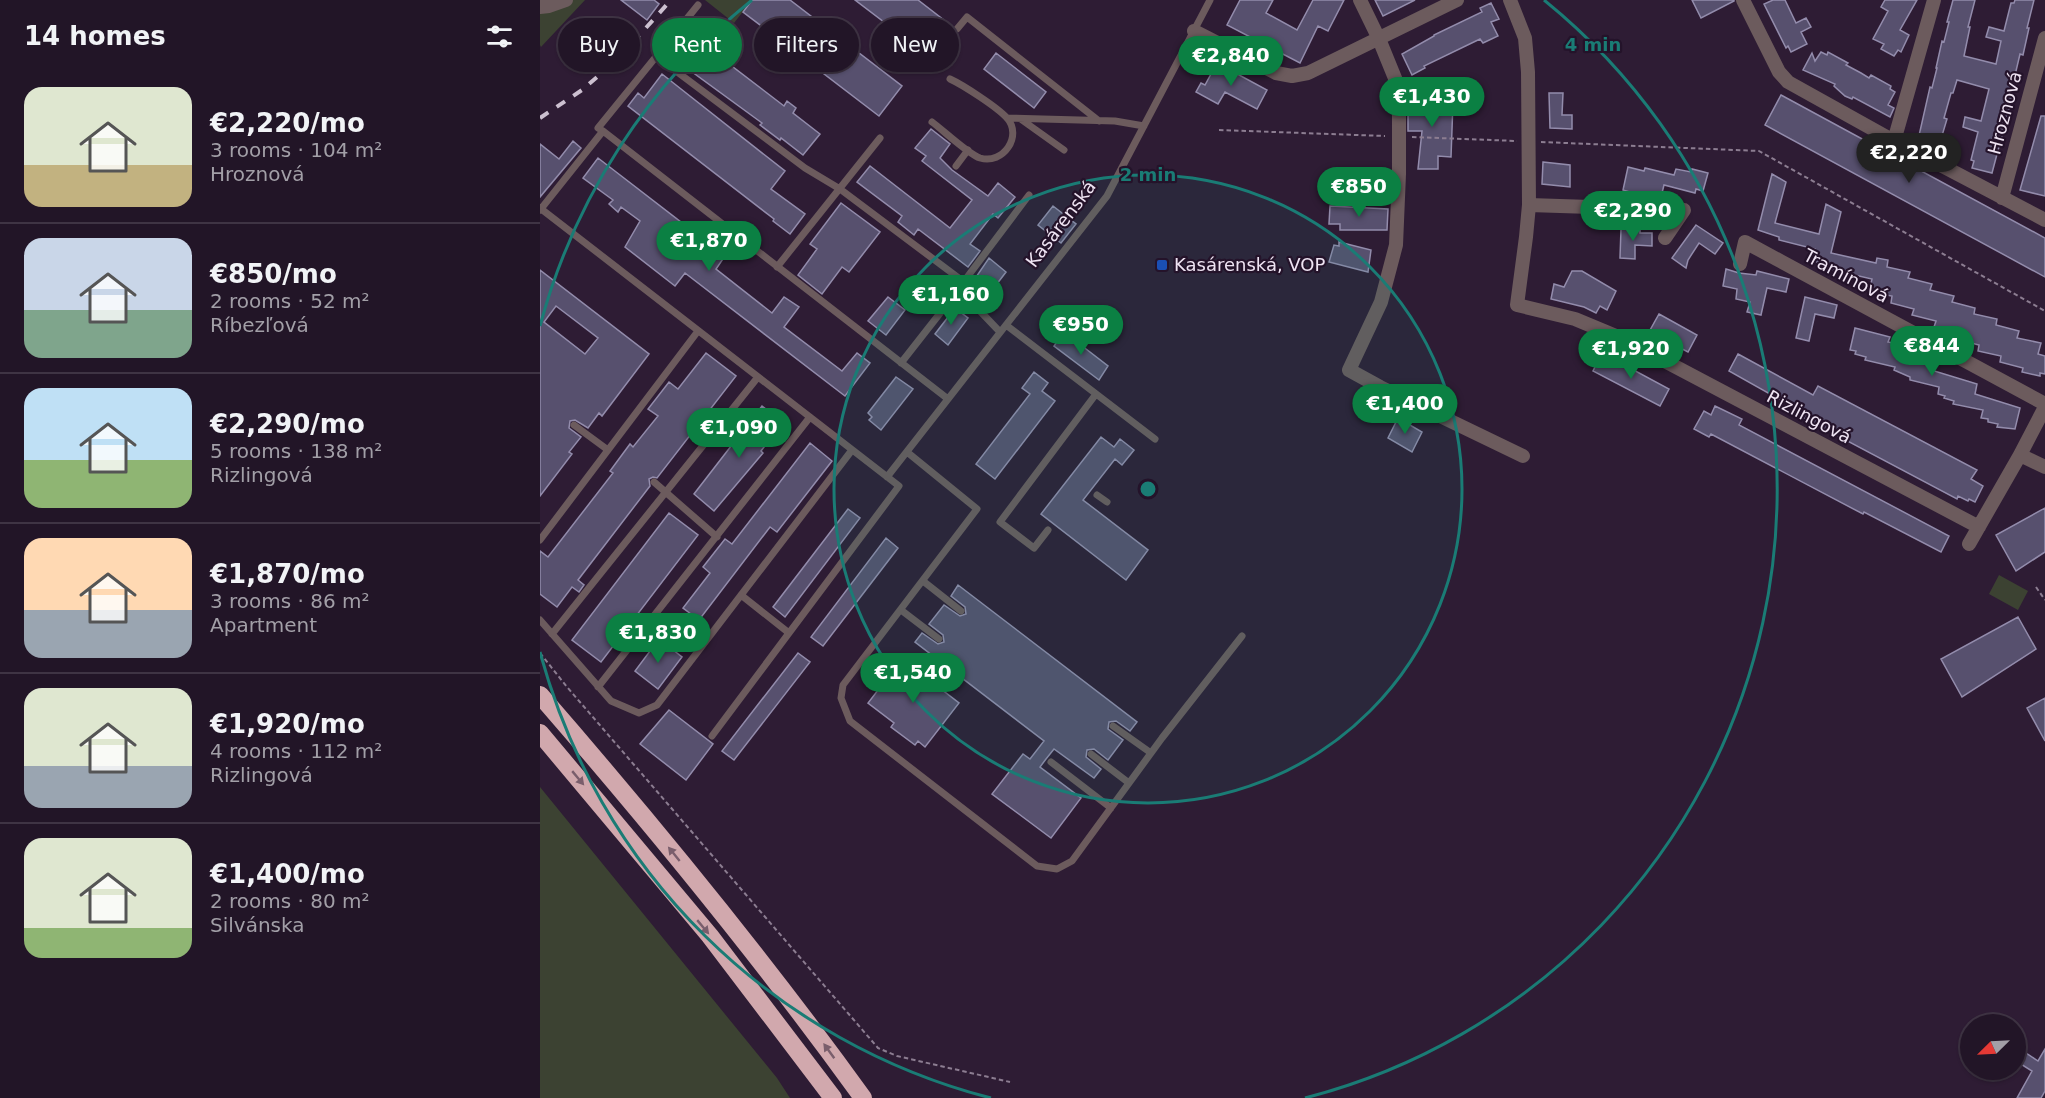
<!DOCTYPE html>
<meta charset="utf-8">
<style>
:root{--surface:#221527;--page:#2a1e2f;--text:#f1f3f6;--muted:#a29fa7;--line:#3f3444;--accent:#0b8043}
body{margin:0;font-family:"DejaVu Sans",sans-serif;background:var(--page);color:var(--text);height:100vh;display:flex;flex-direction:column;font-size:22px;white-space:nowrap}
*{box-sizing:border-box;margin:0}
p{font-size:20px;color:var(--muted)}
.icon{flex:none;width:33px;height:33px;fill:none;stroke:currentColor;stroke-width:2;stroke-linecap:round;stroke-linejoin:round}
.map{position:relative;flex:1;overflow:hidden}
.details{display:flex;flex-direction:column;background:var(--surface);width:540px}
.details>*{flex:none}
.hud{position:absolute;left:18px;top:18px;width:570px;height:54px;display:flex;gap:12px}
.needle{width:39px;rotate:246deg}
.controls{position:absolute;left:1420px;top:1014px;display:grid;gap:12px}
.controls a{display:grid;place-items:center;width:66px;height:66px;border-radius:50%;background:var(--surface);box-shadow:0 2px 4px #0004,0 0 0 2px var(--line);font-size:30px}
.price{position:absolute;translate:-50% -51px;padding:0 14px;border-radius:21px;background:var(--accent);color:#fff;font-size:20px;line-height:39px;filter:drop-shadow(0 2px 3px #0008)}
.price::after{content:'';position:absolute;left:50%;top:36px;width:18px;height:14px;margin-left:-9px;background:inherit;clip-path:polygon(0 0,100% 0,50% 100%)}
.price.active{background:#222;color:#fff}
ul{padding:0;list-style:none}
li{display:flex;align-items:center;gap:18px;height:150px;padding:0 24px}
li+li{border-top:2px solid var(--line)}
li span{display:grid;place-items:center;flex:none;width:168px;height:120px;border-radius:18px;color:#555}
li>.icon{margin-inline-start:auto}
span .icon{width:72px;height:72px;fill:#fffc;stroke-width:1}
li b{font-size:26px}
h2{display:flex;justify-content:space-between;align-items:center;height:72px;padding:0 24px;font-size:26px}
.pill{padding:0 21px;border-radius:27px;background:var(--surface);box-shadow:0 2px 4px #0004,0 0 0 2px var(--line);font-size:21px;line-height:54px}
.pill.active{background:var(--accent);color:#fff}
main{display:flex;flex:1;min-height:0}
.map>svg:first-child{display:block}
.green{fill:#3c4232}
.building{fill:#57506e;stroke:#938cac;stroke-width:1.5;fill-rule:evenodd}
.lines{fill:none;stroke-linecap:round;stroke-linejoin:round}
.path{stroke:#8c7d91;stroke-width:2;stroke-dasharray:4.5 3;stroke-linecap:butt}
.lane{stroke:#6c5b5d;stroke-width:7}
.street{stroke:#6c5b5d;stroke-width:14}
.highway{stroke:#d1a8ad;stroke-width:18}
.rail{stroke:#ccc0d0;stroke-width:4;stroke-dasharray:10 10;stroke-linecap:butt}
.oneway{fill:#7a5e6c}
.ring{fill:none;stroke:#1a7c75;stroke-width:3}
.transit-dot{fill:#1a4fb4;stroke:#24132a;stroke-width:2}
.labels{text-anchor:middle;stroke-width:4.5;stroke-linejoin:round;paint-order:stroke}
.street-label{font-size:18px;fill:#efe4f3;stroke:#24132a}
.poi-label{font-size:18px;fill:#efe4f3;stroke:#24132a;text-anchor:start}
.centre{fill:#1a7c75;stroke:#24132a;stroke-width:3}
.ring-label{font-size:18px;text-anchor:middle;font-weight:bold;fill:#1a7c75;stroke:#24132a;stroke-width:4.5;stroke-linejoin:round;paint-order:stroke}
</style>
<main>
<section class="details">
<h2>14 homes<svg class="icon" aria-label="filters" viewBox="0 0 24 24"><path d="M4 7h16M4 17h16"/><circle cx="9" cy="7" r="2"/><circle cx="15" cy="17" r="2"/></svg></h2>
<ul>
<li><span style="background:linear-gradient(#dfe7d0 65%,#c2b280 0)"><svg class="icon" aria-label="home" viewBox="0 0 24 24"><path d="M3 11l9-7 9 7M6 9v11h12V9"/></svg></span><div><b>€2,220/mo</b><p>3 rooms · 104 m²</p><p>Hroznová</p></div></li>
<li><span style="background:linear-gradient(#c9d6e8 60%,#7fa58c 0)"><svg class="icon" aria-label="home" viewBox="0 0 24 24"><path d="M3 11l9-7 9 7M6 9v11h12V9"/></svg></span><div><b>€850/mo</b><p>2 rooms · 52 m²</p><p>Ríbezľová</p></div></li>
<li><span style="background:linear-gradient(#bfe0f5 60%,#8fb573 0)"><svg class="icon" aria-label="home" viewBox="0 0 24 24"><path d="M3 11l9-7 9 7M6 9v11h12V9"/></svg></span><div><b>€2,290/mo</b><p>5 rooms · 138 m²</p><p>Rizlingová</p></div></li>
<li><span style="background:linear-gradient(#ffd9b3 60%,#9aa5b1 0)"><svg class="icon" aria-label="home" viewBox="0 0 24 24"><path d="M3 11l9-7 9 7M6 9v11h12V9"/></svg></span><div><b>€1,870/mo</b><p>3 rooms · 86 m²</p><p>Apartment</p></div></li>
<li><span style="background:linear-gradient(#dfe7d0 65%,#9aa5b1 0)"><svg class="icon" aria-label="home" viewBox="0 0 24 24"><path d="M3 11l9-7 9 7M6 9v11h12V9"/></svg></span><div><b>€1,920/mo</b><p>4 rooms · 112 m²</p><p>Rizlingová</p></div></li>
<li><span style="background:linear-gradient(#dfe7d0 75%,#8fb573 0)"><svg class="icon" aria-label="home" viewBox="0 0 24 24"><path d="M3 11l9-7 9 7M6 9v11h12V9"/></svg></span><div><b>€1,400/mo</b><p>2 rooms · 80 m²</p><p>Silvánska</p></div></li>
</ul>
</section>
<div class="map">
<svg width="1505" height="1098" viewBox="0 0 1505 1098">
<rect width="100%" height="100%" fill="#2e1c34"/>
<path class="green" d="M0,0H45L1,47L0,45Z
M165,0H212L194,23Z
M1459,575L1488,591L1478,610L1449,594Z
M0,787L237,1078L250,1098H0Z"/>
<path class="building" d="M81,0H114L119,4L107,20Z
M212,0H250L362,86L339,116L203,12Z
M315,0H378L409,24L406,29L418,38L401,59L389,50L386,54Z
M700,0H733L726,13L757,30L773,0H804L788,31L778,26L760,63L687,25Z
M835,0H875L843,16Z
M1152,0H1194V1L1161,18Z
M1233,0H1245L1256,23L1266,18L1271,27L1261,32L1267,44L1251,52L1248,46L1246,48L1224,4Z
M1345,0H1377L1360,30L1369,35L1361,52L1358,50L1354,56L1341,49L1344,44L1333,39L1348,11L1341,7Z
M1413,0H1435L1428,27H1430L1424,56L1456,64L1461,41L1446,37L1449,27L1464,31L1471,3H1474L1475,0H1494L1487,28H1489L1483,55L1480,54L1476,71L1478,75L1452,173L1432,168L1434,161L1431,160L1438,132L1423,127L1425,117L1441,121L1449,89L1417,80L1413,93H1411L1404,118L1407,119L1401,139L1399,138L1397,145L1378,140L1390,87L1392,88L1397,68H1396L1402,41L1404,42L1409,22H1407Z
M951,3L959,19L951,22L958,36L943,43L940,39L884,66L885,68L872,75L862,54L894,36V35L942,12L940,8Z
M148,32L175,53L178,48L187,56L184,60L244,106L247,101L256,108L253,113L280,134L263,155L241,138L240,140L220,125L222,123L129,55Z
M1281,52L1287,55L1288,52L1308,63L1306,65L1321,73L1329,78L1331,75L1351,86L1350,89L1355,92L1348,105L1354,108L1350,117L1313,97L1312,99L1305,96L1294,86L1295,84L1263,70L1272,53L1275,61Z
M456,53L506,92L494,108L444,69Z
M677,63L727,90L717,109L685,92L678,104L656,92L661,83L665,85Z
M122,74L245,171L231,189L265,214L250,234L233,221L234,219L88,106L98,93L104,98Z
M878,92L902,93V101L913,102L911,157L898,156V169H878L882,131H868V109L878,110Z
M1009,93H1023L1022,115H1032V129L1010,128Z
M1241,95L1505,238V277L1225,125Z
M1501,116H1505V196L1480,190Z
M391,129L410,144L400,158L412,170L448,196L458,183L475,197L458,218L453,214L430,244L440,251L428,267L378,229L374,235L358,222L362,216L317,182L330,166L410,228L432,200L382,161L386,156L375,148Z
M33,141L41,148L0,197V144L19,159Z
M58,158L185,256L176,269L232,313L244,297L259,307L244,327L302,371L317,353L330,363L305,396L145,273L135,286L85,247L100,221L81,207L78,212L69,204L73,200L43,178Z
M1003,162L1030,165V187L1002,184Z
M1088,167L1104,171L1105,168L1134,175L1136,169L1151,172L1152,169L1168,173L1163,191L1156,189L1155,193L1124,185L1121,197L1107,194L1106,197L1083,190Z
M1232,174L1246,182L1235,223L1279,234L1286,204L1301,212L1291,253L1336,263L1337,258L1348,260L1347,267L1370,272L1368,278L1392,284L1390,290L1414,296L1412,302L1435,308L1434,314L1457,319L1456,325L1479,331L1477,338L1501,343L1498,354L1505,356V374L1500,373V376L1482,372L1483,368L1460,362L1461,356L1438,351L1439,345L1416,339L1418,333L1394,327L1396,321L1372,315L1374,309L1351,303L1352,296L1329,292L1332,279L1293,270L1294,267L1287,264L1272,261L1275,249L1239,240V237L1218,230Z
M301,203L340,232L309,272L302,267L282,294L258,275L277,249L270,244Z
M513,206L536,224L521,243L498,225Z
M790,206L848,209L847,230H800V224H789Z
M1156,225L1183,243L1175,254L1159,243L1148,260L1146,268L1132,258Z
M1081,229H1100V233H1112V246L1095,245V259L1080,258Z
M799,242L831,250L828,272L789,262L794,245L799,246Z
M449,258L466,272L450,293L434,280Z
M1186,269L1199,273L1216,275L1217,271L1249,279L1246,292L1227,288L1221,315L1207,312L1210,302L1196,299L1197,289L1183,286Z
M0,270L109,354L62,416L59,413L48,428L35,420L30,421L29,428L41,437L29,452L32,454L0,496ZM16,306L58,338L45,354L4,322Z
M1032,271H1042L1076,291L1067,310L1060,306L1056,313L1044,307L1011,299L1014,284L1024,287Z
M348,297L365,310L346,335L328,321Z
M1265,297L1297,305L1294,318L1275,314L1269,341L1256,338Z
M415,308L428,318L408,345L395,334Z
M1119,314L1157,335L1148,352L1109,332Z
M1315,328L1350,337L1348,342L1362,345L1361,350L1367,351L1366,353L1393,360L1391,370L1437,384L1435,394L1480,408L1475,429L1457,427L1458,424L1448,422V419L1441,418L1443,410L1413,404L1414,401L1404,398L1405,396L1398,394L1399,387L1370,380V377L1354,370L1355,367L1325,360L1326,357L1315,354L1316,351L1310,350Z
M524,332L568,366L559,380L514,346Z
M166,353L196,376L117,478L113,477L109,479L110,486L38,580L44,585L39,592L32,587L17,607L0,594V551L8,557L73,473L70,471L90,444L93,447L118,416L108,409L129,382L138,389Z
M1062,353L1129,389L1120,406L1053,371Z
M1198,354L1273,395L1278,386L1437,470L1431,479L1443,486L1435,502L1429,499L1428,501L1418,496L1417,499L1262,417L1264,413L1189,371Z
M494,372L508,383L502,391L515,401L455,479L436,464L490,394L482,388Z
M356,377L373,389L341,430L329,420L332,417L328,413Z
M222,406L243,422L221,451L223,453L174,511L154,494Z
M1175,406L1202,419L1199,425L1409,536L1401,552L1324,512L1323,514L1171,434L1169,437L1154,429L1164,411L1171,415Z
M858,418L882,432L872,452L848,438Z
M561,437L574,447L580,439L594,450L582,465L575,459L543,500L608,550L586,580L501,514Z
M270,443L292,461L237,532L230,527L159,620L143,608L170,573L163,567L185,539L192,544Z
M1505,508V552L1476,571L1456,535Z
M308,509L320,518L245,617L233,607Z
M129,513L158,535L61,662L32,640Z
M346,538L358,548L283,646L271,637Z
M418,585L597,722L590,731L576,721L569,722L568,729L583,740L568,760L554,749L547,750L546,757L561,769L554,778L514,749L506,759L500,767L541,798L511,838L452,794L483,754L490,759L504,741L375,642L382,633L398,644L404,642L403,635L389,624L404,605L420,616L426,614L425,607L411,596Z
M1478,617L1496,649L1422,697L1401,659Z
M119,639L142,657L118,689L95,671Z
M258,653L270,662L194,760L182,751Z
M362,659L419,703L385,747L378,741L375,745L351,727L354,723L328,703Z
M1505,698V741L1487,708Z
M129,710L173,744L146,780L100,744Z
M1505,1049V1091L1501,1098H1477L1492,1071L1476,1061L1483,1051L1498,1061Z"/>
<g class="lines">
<path class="path" d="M679,130L845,136
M872,137L977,141
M1001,142L1219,151L1505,311
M1496,587L1505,600
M0,653L27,687L338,1048L357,1056L470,1082"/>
<path class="lane" d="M417,29L427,17L559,121
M116,56L265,168L300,189L424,282
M467,118L575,121L604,126
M482,120L524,150
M392,122C403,130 428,154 440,158C463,165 483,136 467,118C457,107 423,85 410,79
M63,131L58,128L158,5
M416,166L428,150
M0,208L359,486L172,736
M0,210L63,131L408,399
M237,267L340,138
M422,284L489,195
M466,325L615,439
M361,363L419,289L460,332
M34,425L68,450
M367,452L437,509L303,685L301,698L310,721L497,866L517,869L532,861L622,738L702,636
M347,477L567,196L670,0
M114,482L177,537
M557,495L567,502
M508,530L494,548L460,522L556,394
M0,540L158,331
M383,581L421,611
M201,595L249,633
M361,610L399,639
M0,620L71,701L99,713L117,705L312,450
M12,634L218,377
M58,687L270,417
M573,726L611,753
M551,754L589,783
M511,762L571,808"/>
<path class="street" d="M820,0L839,39L859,88V174L856,245L841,302L809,370L840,387L983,456
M970,0L985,38L988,72L989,205L986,237L977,305L1035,319L1083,339L1439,527
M1203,0L1239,72L1248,82L1354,141L1394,0
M0,7L9,6L26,0
M654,31L736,73L752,76L768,73L917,0
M1351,139L1505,220
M1462,198L1505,38
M989,205L1144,210L1125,238
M1200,264L1205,242L1505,404
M1505,407L1480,455L1505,467
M1429,544L1480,455"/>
<path class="highway" d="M0,695C113,825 222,958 323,1098
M0,733L170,936L293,1098"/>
<path class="rail" d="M0,118L42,90L77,60L131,0"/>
</g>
<defs><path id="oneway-solid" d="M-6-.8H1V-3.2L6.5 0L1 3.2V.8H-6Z" transform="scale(1.5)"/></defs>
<g class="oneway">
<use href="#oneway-solid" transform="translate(38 778) rotate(50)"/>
<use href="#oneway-solid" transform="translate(134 854) rotate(-129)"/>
<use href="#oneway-solid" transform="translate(163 927) rotate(50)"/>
<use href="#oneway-solid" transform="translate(289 1051) rotate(-126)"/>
</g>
<circle cx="608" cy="489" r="314" fill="#1a7c75" fill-opacity=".12"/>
<g class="ring">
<circle cx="608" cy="489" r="314"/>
<path d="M451 1098A629 629 0 0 1 0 652M0 326A629 629 0 0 1 212 0M1004 0A629 629 0 0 1 765 1098"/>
</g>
<rect class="transit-dot" x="616" y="259" width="12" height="12" rx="3"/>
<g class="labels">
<g class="street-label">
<text transform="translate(1465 113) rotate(-75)" y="6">Hroznová</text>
<text transform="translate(521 224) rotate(-53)" y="6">Kasárenská</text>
<text transform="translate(1306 276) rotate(28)" y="6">Tramínová</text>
<text transform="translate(1269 417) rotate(28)" y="6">Rizlingová</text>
</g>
<g class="poi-label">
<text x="634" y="271">Kasárenská, VOP</text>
</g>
</g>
<circle cx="608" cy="489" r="9" class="centre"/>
<g class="ring-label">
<text x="1053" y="51">4 min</text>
<text x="608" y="181">2 min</text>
</g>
</svg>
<div class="controls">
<a><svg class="needle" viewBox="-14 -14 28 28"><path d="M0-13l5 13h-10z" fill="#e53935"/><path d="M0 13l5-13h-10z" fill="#a29fa7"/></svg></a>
</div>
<b class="price" style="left:691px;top:87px">€2,840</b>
<b class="price" style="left:892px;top:128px">€1,430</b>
<b class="price active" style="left:1369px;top:184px">€2,220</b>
<b class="price" style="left:819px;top:218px">€850</b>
<b class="price" style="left:1093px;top:242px">€2,290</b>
<b class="price" style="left:169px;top:272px">€1,870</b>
<b class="price" style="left:411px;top:326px">€1,160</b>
<b class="price" style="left:541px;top:356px">€950</b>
<b class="price" style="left:1392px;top:377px">€844</b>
<b class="price" style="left:1091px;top:380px">€1,920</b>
<b class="price" style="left:865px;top:435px">€1,400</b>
<b class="price" style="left:199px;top:459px">€1,090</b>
<b class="price" style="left:118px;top:664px">€1,830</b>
<b class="price" style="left:373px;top:704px">€1,540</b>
<div class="hud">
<a class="pill">Buy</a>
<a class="pill active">Rent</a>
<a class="pill">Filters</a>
<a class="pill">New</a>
</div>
</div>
</main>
